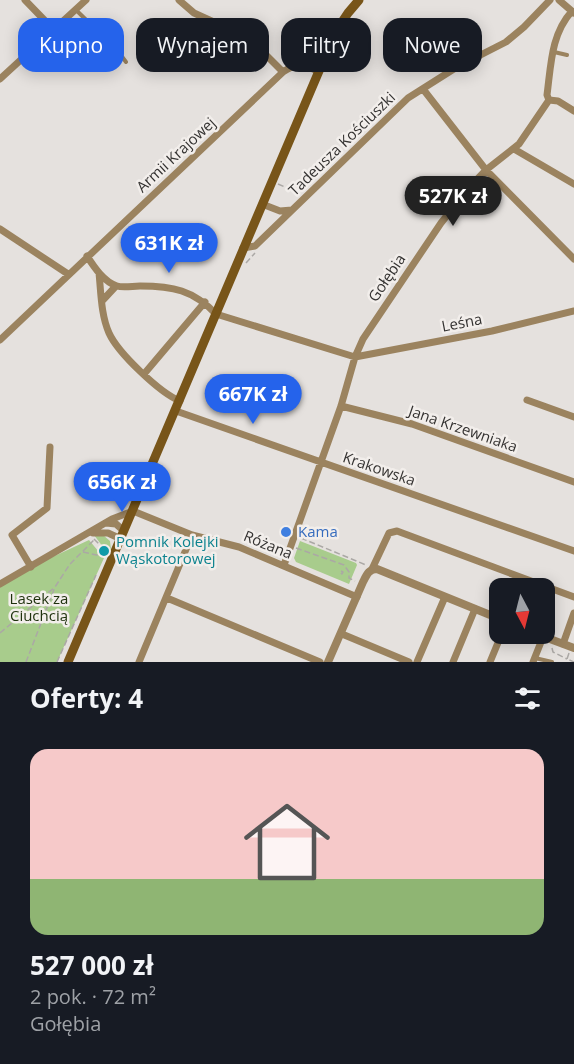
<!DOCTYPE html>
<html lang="pl">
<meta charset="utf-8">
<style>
:root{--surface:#171b24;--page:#20242c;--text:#f1f3f6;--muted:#9ea1a6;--accent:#2563eb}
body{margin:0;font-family:"Open Sans",sans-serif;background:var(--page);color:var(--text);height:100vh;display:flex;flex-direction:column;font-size:22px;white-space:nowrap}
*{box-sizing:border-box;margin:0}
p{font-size:20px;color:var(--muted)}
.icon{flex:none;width:33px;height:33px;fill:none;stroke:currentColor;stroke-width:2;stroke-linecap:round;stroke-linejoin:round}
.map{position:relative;height:662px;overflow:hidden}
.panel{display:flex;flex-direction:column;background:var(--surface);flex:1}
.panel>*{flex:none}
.hud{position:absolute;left:18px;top:18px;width:538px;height:54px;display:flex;gap:12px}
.needle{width:39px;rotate:173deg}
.fabs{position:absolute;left:489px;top:578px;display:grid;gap:12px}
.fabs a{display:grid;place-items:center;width:66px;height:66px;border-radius:12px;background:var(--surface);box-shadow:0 3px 15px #0003;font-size:30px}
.price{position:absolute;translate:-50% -51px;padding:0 14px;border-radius:21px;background:var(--accent);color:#fff;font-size:20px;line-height:39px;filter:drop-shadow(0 2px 3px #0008)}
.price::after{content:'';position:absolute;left:50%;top:36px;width:18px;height:14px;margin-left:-9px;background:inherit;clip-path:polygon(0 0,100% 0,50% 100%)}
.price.active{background:#222;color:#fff}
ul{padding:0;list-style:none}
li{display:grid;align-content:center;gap:12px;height:318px;padding:0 30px}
li span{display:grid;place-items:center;height:186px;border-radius:18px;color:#555}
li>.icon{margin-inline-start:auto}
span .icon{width:108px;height:108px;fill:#fffc;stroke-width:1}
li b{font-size:26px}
h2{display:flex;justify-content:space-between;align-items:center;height:72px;padding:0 30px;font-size:26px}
.pill{padding:0 21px;border-radius:18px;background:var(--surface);box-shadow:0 3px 15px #0003;font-size:21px;line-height:54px}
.pill.active{background:var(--accent);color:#fff}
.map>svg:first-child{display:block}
.green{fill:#a8cc8c}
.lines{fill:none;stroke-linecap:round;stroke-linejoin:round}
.path{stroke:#aba8a5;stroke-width:1.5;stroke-dasharray:6 3;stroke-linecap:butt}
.service{stroke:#9b835f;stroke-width:4}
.minor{stroke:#9b835f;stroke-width:7}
.tertiary{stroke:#9b835f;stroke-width:8}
.secondary{stroke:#785519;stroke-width:9}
.shop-dot{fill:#3f7fe0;stroke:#f2eeeb;stroke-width:2}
.culture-dot{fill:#0f9aa8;stroke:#f2eeeb;stroke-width:2}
.labels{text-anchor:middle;stroke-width:5;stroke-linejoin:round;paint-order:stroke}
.street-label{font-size:15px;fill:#343231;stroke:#f2eeeb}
.shop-label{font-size:15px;fill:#366cbe;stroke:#f2eeeb;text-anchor:start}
.culture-label{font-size:15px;fill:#0d838f;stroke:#f2eeeb;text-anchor:start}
.park-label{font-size:15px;fill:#1e310d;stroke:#f2eeeb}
</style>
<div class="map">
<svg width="574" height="662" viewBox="0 0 574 662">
<rect width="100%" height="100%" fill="#e5e1de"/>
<path class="green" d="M94,535H103L110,541L111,550L108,556L107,547H103Z
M89,540L104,558L57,662H0V584L31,567Z
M300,541L356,563L357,565L349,584L296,562L294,558Z"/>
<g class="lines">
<path class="path" d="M278,184L301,194
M246,263L255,253
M301,538L366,565
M94,539L102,547L103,557
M261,548L262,546L281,553
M296,548L344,565L349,572V578L355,581
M83,552L101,556
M341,571L343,572L342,574L340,572Z
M0,633L55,587
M552,648L553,652L567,659
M569,653L567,659L574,662
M26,662L55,587L70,564L94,540
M57,662L96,575"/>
<path class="service" d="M76,10L117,50L126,62
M554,52L567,55
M535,658L552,662"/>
<path class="minor" d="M25,0L53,29
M179,0L194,13L249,38L283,72
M559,0L574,13
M304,56L325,36L336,31
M0,79L86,0
M423,89L486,170L574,259
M549,100L558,101L574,111
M514,149L574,184
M262,204L280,211L292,210
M0,229L68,274
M243,248L255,246L408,98L457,67L506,42L524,27L550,0
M87,256C94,267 104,282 117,286C123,288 133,286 140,286C173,286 193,290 216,314L355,357L492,331L574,311
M99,273C101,293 101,315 109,333C118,353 160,393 180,401
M102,301L116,286
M0,340L283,72C297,62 305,64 319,72
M144,374L205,302
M527,400L574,417
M341,406L412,424L574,482
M176,411L574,551
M106,523L116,524L124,531
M93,533H108L121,539
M284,565L341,406L355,357L363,339L441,223L468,189L486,170L519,144L549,100L547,95C551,65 551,34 572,11
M31,567L12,535L47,508L50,447
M372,569L389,533L397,531L574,597
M0,584L112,519L133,511L192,535L239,547L357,597
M167,598L320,662
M342,634L409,662
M563,644L574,613
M139,662L192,535
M417,662L445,597
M453,662L475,609
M490,662L502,633
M533,662L543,637"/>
<path class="tertiary" d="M534,633L574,648
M328,662L363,582C367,574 369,569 377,569L500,619"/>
<path class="secondary" d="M68,662L336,31L348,13L359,0"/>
</g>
<circle class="shop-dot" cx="286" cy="532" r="6"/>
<circle class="culture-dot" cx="104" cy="551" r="6"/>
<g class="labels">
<g class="street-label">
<text transform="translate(342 144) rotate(-44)" y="5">Tadeusza Kościuszki</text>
<text transform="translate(176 155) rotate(-43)" y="5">Armii Krajowej</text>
<text transform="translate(387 278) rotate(-56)" y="5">Gołębia</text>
<text transform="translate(462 323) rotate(-11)" y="5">Leśna</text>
<text transform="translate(463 429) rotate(19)" y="5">Jana Krzewniaka</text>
<text transform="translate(379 469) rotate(19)" y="5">Krakowska</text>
<text transform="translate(268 545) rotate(22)" y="5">Różana</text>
</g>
<g class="shop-label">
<text x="298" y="537">Kama</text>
</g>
<g class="culture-label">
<text x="116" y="547">Pomnik Kolejki<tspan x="116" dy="17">Wąskotorowej</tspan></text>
</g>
<g class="park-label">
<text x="39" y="604">Lasek za<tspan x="39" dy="17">Ciuchcią</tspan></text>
</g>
</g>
</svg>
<div class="fabs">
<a><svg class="needle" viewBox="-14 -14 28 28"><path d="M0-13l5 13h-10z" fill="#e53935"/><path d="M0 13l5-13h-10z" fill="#9ea1a6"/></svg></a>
</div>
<b class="price active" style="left:453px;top:227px">527K zł</b>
<b class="price" style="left:169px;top:274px">631K zł</b>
<b class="price" style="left:253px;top:425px">667K zł</b>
<b class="price" style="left:122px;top:513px">656K zł</b>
<div class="hud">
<a class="pill active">Kupno</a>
<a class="pill">Wynajem</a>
<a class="pill">Filtry</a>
<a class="pill">Nowe</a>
</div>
</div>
<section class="panel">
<h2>Oferty: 4<svg class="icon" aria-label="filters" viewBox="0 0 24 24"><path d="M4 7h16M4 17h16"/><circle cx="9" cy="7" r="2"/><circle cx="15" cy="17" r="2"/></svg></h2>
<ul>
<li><span style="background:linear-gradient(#f6c9c9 70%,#8fb573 0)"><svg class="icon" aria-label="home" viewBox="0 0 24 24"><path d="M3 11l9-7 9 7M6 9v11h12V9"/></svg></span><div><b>527 000 zł</b><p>2 pok. · 72 m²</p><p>Gołębia</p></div></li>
</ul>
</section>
